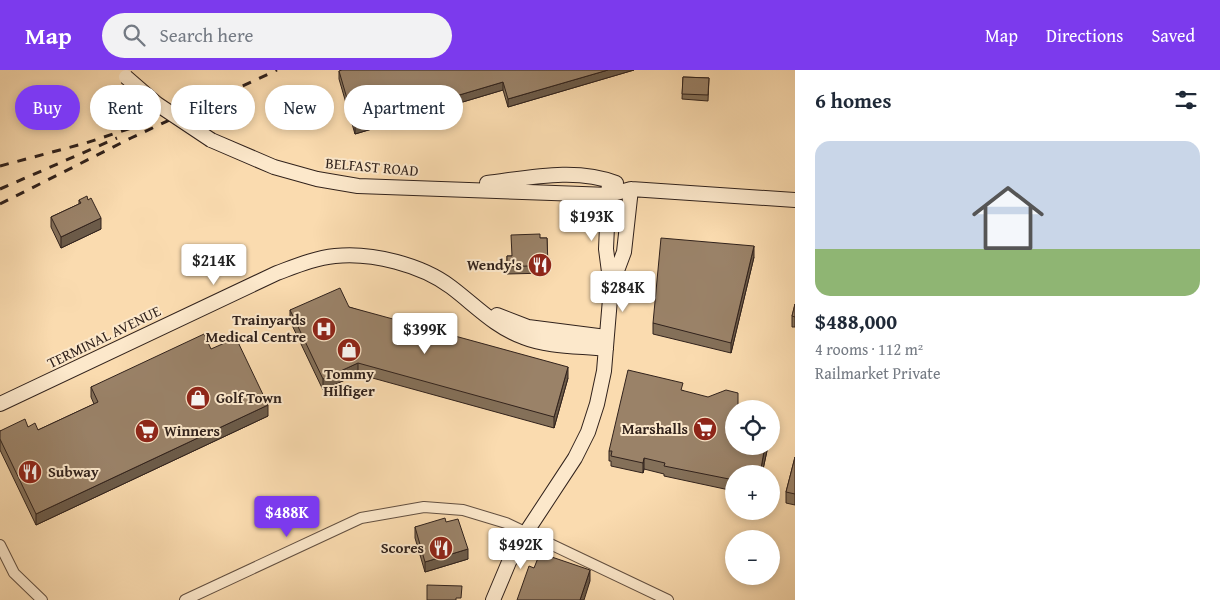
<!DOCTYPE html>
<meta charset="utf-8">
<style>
:root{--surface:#fff;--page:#f2f2f3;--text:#1f2937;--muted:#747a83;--line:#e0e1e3;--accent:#7c3aed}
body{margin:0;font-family:"Gentium Book Plus",serif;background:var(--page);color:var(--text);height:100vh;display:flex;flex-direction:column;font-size:19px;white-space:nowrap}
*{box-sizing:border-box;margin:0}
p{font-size:16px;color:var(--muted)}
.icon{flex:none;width:28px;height:28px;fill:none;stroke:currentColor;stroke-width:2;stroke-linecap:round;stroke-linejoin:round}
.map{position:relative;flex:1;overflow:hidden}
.details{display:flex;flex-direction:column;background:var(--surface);width:425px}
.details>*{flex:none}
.guide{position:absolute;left:15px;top:15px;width:475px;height:45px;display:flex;gap:10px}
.tools{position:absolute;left:725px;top:330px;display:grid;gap:10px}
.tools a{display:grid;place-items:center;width:55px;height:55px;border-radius:50%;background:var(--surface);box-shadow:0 2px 8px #0003;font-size:25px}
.price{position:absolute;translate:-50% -42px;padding:0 11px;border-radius:5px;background:#fff;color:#222;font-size:16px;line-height:32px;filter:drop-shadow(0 1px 2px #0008)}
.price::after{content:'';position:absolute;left:50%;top:30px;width:15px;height:11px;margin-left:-8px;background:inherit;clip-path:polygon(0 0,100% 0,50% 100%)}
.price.current{background:var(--accent);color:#fff}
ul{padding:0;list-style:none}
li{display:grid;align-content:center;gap:10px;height:265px;padding:0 20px}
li+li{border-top:1px solid var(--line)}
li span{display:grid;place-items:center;height:155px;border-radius:15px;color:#555}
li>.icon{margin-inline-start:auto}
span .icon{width:90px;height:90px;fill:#fffc;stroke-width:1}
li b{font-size:21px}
h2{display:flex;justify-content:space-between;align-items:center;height:60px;padding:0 20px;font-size:21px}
.pill{padding:0 18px;border-radius:22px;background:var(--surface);box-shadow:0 2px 8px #0003;font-size:18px;line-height:45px}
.pill.current{background:var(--accent);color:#fff}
header{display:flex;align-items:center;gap:30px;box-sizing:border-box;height:70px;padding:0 25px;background:var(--accent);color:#fff}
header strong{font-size:24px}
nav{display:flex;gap:28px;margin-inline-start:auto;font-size:18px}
.search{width:350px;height:45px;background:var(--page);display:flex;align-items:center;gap:12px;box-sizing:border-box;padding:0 18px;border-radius:28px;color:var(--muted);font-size:19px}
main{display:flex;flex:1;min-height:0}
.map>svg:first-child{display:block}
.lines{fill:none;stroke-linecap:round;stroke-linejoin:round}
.street-casing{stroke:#635041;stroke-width:12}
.secondary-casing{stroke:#31221c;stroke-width:16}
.street{stroke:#fce8cb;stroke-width:10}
.secondary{stroke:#fce8cb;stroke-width:14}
.rail{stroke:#31221c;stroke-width:3;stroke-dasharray:9 9;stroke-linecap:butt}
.secondary-bridge-casing{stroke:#31221c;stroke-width:16;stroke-linecap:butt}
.secondary-bridge{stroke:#fce8cb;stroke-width:14}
.wall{fill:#847059;stroke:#31221c}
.shaded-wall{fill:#6c5b49;stroke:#31221c}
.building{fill:#9a8268;stroke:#31221c}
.labels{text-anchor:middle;stroke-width:4;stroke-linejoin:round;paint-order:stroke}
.street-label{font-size:15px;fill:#31221c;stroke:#fce8cb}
.poi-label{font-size:15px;font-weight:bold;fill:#31221c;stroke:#fce8cb;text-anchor:end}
</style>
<header>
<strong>Map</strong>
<div class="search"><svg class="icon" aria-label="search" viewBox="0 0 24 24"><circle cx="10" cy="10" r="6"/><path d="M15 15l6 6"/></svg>Search here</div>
<nav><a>Map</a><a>Directions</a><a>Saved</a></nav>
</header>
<main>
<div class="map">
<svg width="795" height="530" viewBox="0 0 795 530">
<rect width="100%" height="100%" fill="#fadbaf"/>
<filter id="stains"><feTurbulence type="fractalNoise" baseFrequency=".004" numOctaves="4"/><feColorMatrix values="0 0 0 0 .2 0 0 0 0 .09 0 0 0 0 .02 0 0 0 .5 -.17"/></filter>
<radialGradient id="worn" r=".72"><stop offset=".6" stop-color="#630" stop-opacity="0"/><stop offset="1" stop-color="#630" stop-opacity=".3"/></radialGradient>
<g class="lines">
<g class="street-casing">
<path id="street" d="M0,475L14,503L42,530
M185,530L361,448L424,437L463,440L506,453L668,530"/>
</g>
<g class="secondary-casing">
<path id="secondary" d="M211,70L274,97L317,109L358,116L609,125L631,119L795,130
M487,113C528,108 576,97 616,113
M612,214L624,182L631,119
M497,245L528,257L606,267
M0,334L277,203C296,196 315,188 335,186C372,182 422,195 451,217C475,235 495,257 523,267C548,277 579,276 606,279
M493,530L509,492L527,461L575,388L588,362L597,334L604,301L611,217L606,179L609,111"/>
</g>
<use href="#street" class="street"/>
<use href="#secondary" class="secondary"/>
<path class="rail" d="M0,96L86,73L149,52
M0,119L117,68
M0,134L131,68L277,0"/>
<g class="secondary-bridge-casing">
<path id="secondary-bridge" d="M126,7L157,34L211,70"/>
</g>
<use href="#secondary-bridge" class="secondary-bridge"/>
</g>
<path class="wall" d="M634,0L508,37L503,20L355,64L339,9V1Z
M683,7L709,8L708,31L682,29Z
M79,130L101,159L61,178L51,157V147L79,134Z
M540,168H547L548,203L507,204V186H512Z
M754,187L731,283L653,264V253Z
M795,234V257H792V246Z
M349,237L568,308L554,358L358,304L323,320L290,251V240Z
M211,279L268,346L36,455L0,380V361L28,357L38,360L94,334L91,327V317Z
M683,320L734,376H768L762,404H734V421L664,406V404L644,399L643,403L611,396V391H609V381Z
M795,387V435L786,433V422Z
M446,452L468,489L425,502L415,468V457Z"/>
<path class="shaded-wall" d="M608,0H634L508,37V29Z
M503,12V20L355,64V56Z
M101,148V159L61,178V167Z
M754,176V187L731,283V273Z
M358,293V304L323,320V309Z
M568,297V308L554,358V347Z
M268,335V346L36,455V444Z
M773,342V352L771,360V349Z
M765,376H768L762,404H760Z
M644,388V399L643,403V393Z
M468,479V489L425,502V492Z
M590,500V511L584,530H580Z"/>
<path class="building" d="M342,0H608L508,29L503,12L355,56L339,1Z
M683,7L709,8L708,25L682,24Z
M87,126L88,130L91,128L101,148L61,167L51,147L81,133L79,130Z
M540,164V168H547L548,195L507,197V186H512L511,165Z
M661,168L754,176L731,273L653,253Z
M340,218L349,237L568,297L554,347L358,293L323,309L290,240Z
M795,234V247L792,246Z
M204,264L211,279L236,268L268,335L36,444L0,369V361L25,349L28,357L35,353L38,360L98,332L91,317Z
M628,300L683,313L681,320L708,327L726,320L738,323V336L755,339H734V376H765L760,404H734V410L664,396L665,393L644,388L643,393L611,386L612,381H609Z
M795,387V424L786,422Z
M445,448L446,452L458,449L468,479L425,492L415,457Z
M540,483L590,500L580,530H517L529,496L534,498Z
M427,515L462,516L461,528H456V530H427Z"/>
<defs>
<g id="restaurant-disc" transform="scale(1.25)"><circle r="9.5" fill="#8f2418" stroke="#fce8cb"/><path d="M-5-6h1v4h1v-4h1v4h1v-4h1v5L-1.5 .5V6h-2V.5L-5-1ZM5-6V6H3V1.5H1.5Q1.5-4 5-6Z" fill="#fff"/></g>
<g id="hospital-disc" transform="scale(1.25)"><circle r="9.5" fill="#8f2418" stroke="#fce8cb"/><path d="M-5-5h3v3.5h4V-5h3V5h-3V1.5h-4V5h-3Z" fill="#fff"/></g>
<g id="shop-disc" transform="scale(1.25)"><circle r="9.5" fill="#8f2418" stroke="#fce8cb"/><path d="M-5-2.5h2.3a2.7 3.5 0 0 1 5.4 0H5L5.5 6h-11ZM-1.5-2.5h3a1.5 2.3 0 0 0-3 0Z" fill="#fff"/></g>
<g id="supermarket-disc" transform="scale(1.25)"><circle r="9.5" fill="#8f2418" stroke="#fce8cb"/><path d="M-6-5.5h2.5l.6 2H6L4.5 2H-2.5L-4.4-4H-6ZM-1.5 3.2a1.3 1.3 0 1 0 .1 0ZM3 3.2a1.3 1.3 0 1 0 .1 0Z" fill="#fff"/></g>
</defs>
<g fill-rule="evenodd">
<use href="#restaurant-disc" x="540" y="195"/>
<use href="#hospital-disc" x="324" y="259"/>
<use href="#shop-disc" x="349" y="280"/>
<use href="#shop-disc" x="198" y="328"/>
<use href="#supermarket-disc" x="705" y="359"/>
<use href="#supermarket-disc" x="147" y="361"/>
<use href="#restaurant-disc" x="30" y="402"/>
<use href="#restaurant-disc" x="441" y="478"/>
</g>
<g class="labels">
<g class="street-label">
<text transform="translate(372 97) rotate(5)" y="5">BELFAST ROAD</text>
<text transform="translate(104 267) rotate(-26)" y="5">TERMINAL AVENUE</text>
</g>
<g class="poi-label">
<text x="522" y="200">Wendy's</text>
<text x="306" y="255">Trainyards<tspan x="306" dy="17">Medical Centre</tspan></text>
<text x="349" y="309" text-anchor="middle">Tommy<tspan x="349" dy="17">Hilfiger</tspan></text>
<text x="216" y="333" text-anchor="start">Golf Town</text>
<text x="688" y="364">Marshalls</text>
<text x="164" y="366" text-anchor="start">Winners</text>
<text x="48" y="407" text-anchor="start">Subway</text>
<text x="424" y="483">Scores</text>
</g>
</g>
<rect width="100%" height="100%" filter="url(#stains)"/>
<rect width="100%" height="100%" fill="url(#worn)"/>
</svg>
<div class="tools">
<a><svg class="icon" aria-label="locate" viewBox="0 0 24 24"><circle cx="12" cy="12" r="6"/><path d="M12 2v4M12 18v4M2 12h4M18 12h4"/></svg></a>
<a>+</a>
<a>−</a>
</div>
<b class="price" style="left:592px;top:172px">$193K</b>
<b class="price" style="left:214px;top:216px">$214K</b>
<b class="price" style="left:623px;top:243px">$284K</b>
<b class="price" style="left:425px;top:285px">$399K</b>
<b class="price current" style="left:287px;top:468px">$488K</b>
<b class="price" style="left:521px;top:500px">$492K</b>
<div class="guide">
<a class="pill current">Buy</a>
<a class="pill">Rent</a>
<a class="pill">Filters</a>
<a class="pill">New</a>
<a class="pill">Apartment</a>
</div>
</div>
<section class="details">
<h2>6 homes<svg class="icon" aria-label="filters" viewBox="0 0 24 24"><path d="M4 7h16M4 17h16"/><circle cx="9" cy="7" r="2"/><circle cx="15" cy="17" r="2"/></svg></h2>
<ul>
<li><span style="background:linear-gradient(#c9d6e8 70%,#8fb573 0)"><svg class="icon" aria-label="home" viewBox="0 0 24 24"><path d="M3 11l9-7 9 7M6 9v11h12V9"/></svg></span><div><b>$488,000</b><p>4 rooms · 112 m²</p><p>Railmarket Private</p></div></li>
</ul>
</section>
</main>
